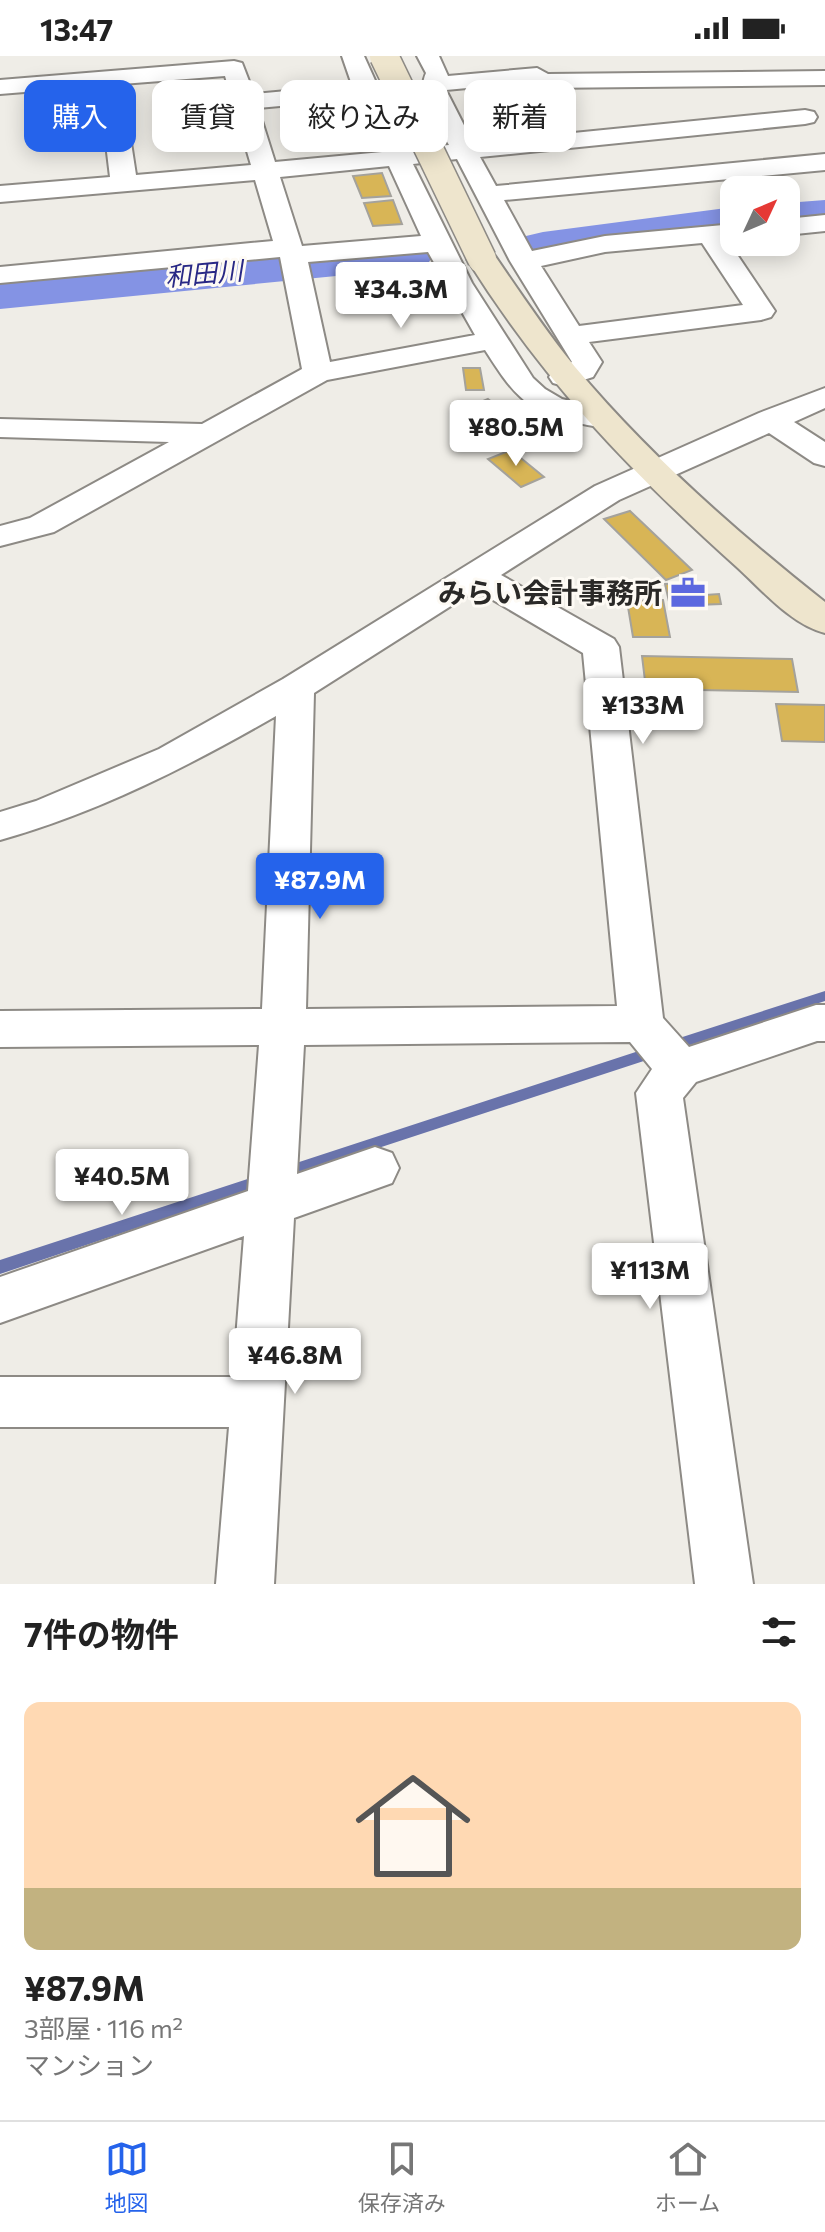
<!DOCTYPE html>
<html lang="ja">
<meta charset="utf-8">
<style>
:root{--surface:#fff;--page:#f2f2f2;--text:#222;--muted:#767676;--line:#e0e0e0;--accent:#2563eb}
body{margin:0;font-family:Commissioner,"Noto Sans JP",sans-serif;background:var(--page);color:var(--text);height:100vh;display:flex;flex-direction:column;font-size:30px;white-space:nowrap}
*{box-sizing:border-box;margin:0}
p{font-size:26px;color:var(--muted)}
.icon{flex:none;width:44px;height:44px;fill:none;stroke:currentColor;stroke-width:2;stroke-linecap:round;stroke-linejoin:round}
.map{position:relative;height:1528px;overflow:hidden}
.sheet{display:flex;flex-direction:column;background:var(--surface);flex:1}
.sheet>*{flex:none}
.top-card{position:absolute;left:24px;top:24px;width:778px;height:72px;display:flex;gap:16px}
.needle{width:52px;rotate:46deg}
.tools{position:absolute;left:720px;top:120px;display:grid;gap:16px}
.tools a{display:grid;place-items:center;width:80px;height:80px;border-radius:16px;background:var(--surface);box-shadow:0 4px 20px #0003;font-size:40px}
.price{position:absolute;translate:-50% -68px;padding:0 18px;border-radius:8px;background:#fff;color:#222;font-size:26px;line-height:52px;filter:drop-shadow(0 2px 4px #0008)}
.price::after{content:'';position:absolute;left:50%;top:48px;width:24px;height:18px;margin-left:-12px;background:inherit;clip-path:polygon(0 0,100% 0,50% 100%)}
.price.on{background:var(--accent);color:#fff}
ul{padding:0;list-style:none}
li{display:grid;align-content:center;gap:16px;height:424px;padding:0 24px}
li+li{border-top:2px solid var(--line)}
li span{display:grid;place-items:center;height:248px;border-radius:16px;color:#555}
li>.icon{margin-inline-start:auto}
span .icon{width:144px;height:144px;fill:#fffc;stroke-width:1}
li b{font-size:34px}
h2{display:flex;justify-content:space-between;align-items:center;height:96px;padding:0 24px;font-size:34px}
.chip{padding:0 28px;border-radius:16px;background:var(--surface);box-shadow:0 4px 20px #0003;font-size:28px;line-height:72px}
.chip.on{background:var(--accent);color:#fff}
.status{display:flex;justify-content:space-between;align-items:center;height:56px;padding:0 40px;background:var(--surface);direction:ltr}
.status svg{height:22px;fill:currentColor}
.tabs{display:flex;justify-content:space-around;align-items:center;height:112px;border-top:2px solid var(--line);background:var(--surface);font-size:22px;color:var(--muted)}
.tabs a{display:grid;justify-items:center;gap:4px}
.tabs .on{color:var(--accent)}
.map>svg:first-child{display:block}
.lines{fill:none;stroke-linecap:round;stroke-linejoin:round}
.stream{fill:#6973ab;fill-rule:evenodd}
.river{fill:#8493e4;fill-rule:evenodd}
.building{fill:#d8b556;stroke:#a4a29c;stroke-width:2}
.street-casing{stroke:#8d8a85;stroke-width:4}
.secondary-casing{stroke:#8d8a85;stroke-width:4}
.street{fill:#fff;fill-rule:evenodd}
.secondary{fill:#eee5cd;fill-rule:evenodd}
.secondary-bridge-casing{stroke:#8d8a85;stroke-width:31;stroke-linecap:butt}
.secondary-bridge{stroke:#eee5cd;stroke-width:28}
.labels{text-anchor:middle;stroke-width:6;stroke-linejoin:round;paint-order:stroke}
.far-water-label{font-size:26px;font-style:italic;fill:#282885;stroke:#fdfaf4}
.poi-label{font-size:28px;font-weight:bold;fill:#2a2927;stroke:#fdfaf4;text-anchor:end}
</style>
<div class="status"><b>13:47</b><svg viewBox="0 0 49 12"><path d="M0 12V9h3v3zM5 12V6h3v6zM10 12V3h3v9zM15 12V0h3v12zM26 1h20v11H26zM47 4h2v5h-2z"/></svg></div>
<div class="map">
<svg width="825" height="1528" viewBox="0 0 825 1528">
<rect width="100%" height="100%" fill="#efede7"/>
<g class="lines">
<path class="stream" d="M825,935V945L672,995L667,994L665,990L667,986Z
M654,990L659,992L661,996L659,1000L284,1123L279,1121L277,1117L279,1113L284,1111Z
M263,1118L268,1120L270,1124L268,1128L0,1218V1204Z"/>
<path class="river" d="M825,144V172L786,175V147Z
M734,151V179L543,204L526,200L519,190L526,180L543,176Z
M367,189H407L424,193L431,203L424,213L407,217H367L0,253V223Z"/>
</g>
<path class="building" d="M382,117L391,140L362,142L353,120Z
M393,144L402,168L373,170L364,147Z
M463,312H480L484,334H466Z
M488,343L511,361L494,367L471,350Z
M518,369L539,386L522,393L501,376Z
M511,394L544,421L521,431L488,403Z
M630,455L692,514L666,524L604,463Z
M702,527L705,539L719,538L721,548L670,550L665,528Z
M663,544L670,581H633L627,545Z
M642,600L792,603L798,636L646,633Z
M776,648L825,649V686L782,685Z"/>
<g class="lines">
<g class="street-casing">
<path id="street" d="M342,0H364L406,93L449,89C438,68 415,41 426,17L417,0H439L448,20L537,12L548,18L825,15V29L542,32L531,26L446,34L473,87L805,54L814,56L817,61L814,66L805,68L480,101L496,130L825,98V114L504,144L532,195L605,180L734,168V184L728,185L775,255L771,261L761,264L589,286L602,306L593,321L564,330L553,327L549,321L553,315L572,306L510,205L457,103L413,108L472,227L533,322L545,333L562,343L611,355L615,362L611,369C598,372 587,369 574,366C524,354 512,336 485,294L327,324L54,476L0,490V470L30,462L169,386L0,381V363L202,368L302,313L280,201L0,227V211L273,185L255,124L0,146V130L110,121L99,30L0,38V24L234,5L242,7L254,38L352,29ZM225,20L251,109L136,119L122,28ZM358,43L382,96L275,106L258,52ZM389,110L421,180L302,190L280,121ZM702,187L743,249L579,270L541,210L605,196ZM428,196L475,279L330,306L308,206Z
M825,159V175L786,179V163Z
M825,332V352L794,366L825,386V410L814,407L769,377L619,444L501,519L614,583L619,591L663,962L689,991L816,949H825V985H817L696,1026L683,1042L753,1528H695L636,1037L652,1013L630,986L304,989L297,1118L375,1091L392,1097L399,1112L392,1127L294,1162L274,1528H216L229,1371H0V1321H233L244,1180L0,1267V1221L248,1135L259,989L0,991V955L262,953L276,660C187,711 99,756 0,784V756L36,745L159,693L283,623L595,430L759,357ZM476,534L583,597L617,950L306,953L314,637Z"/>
</g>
<g class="secondary-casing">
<path id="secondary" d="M482,194L493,197C519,235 545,274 575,311C648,398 736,476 825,546V577C792,569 763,535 738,512C631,416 544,326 467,203L471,197Z"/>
</g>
<use href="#street" class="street"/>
<use href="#secondary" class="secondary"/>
<g class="secondary-bridge-casing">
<path id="secondary-bridge" d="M384,0L482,203"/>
</g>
<use href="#secondary-bridge" class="secondary-bridge"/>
</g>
<defs>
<g id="office-bare" transform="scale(2.76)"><path d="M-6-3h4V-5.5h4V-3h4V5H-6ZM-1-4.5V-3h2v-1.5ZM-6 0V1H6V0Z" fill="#5c68df" stroke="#fdfaf4" stroke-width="2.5" paint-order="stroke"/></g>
</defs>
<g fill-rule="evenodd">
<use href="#office-bare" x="688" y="537"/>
</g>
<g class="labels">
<g class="far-water-label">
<text transform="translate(204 218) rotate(-5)" y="9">和田川</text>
</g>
<g class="poi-label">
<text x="662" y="547">みらい会計事務所</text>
</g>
</g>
</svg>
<div class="tools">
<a><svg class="needle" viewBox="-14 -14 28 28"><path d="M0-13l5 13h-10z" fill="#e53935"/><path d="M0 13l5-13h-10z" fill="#767676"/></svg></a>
</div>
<b class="price" style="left:401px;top:274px">¥34.3M</b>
<b class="price" style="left:516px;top:412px">¥80.5M</b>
<b class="price" style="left:643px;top:690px">¥133M</b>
<b class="price on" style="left:320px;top:865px">¥87.9M</b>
<b class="price" style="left:122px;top:1161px">¥40.5M</b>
<b class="price" style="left:650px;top:1255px">¥113M</b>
<b class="price" style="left:295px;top:1340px">¥46.8M</b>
<div class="top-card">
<a class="chip on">購入</a>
<a class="chip">賃貸</a>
<a class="chip">絞り込み</a>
<a class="chip">新着</a>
</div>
</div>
<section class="sheet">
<h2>7件の物件<svg class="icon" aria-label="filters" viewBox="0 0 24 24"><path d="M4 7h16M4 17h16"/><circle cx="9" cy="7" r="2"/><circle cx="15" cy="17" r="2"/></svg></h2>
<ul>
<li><span style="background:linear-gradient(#ffd9b3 75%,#c2b280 0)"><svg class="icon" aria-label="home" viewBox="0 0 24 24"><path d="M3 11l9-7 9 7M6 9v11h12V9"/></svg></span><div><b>¥87.9M</b><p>3部屋 · 116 m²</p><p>マンション</p></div></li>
</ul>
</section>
<nav class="tabs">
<a class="on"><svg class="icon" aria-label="map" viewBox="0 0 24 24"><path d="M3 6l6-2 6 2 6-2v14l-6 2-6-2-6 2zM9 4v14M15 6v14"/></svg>地図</a>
<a><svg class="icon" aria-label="saved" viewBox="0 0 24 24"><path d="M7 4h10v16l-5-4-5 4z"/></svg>保存済み</a>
<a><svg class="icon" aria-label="home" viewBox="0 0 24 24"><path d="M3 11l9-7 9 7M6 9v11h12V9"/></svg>ホーム</a>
</nav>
